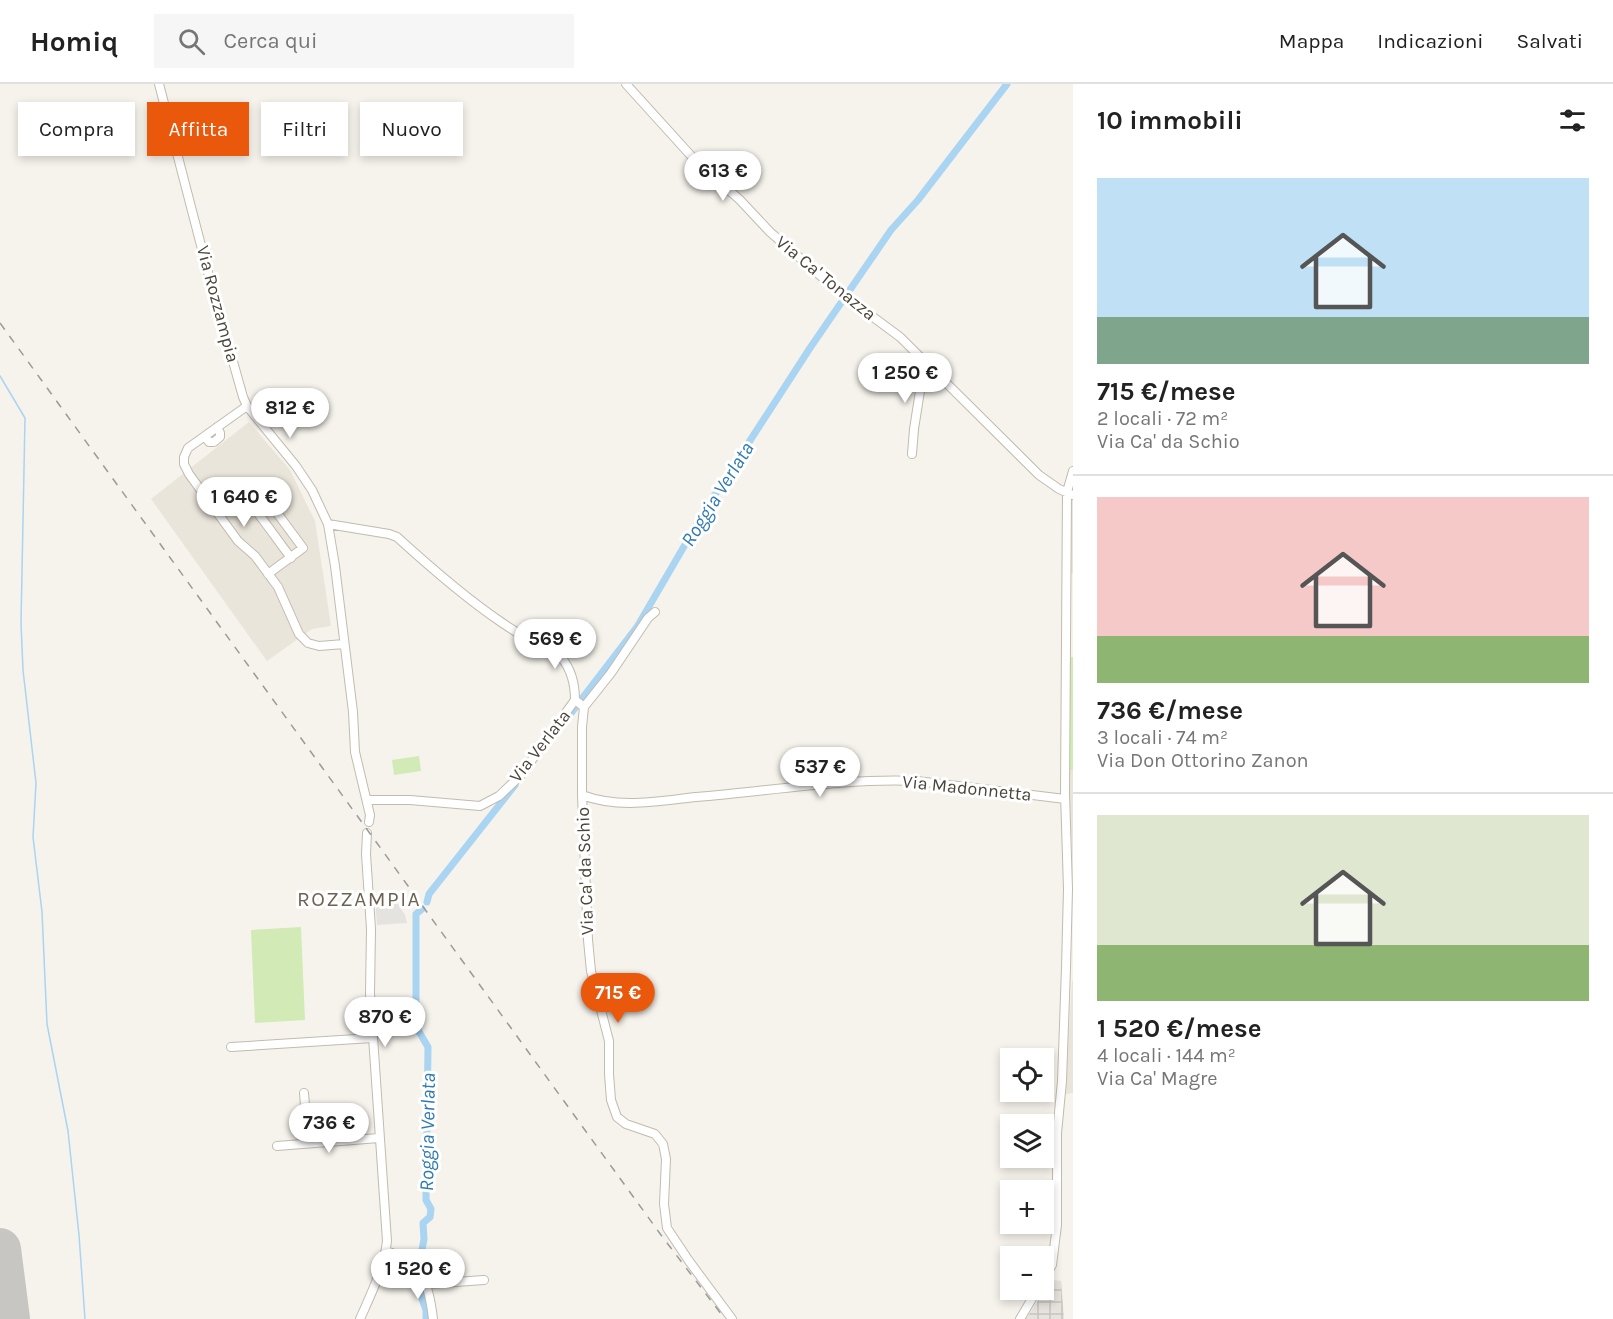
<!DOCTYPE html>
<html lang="it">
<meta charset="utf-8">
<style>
:root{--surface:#fff;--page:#f6f6f6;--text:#222;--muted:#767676;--line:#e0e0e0;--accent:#ea580c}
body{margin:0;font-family:Karla,sans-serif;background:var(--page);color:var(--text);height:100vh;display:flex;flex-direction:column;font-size:22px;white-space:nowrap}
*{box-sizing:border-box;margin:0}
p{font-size:20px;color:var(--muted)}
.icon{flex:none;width:33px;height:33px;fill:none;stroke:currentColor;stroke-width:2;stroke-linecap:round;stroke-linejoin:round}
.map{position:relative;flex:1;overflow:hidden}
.details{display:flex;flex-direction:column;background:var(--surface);width:540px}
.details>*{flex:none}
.guide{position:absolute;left:18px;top:18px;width:570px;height:54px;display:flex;gap:12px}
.fabs{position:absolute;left:1000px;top:964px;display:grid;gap:12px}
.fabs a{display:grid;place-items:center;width:54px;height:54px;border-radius:0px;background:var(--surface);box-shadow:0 3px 9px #0003;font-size:30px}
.price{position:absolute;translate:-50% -51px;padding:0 14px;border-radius:21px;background:#fff;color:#222;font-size:20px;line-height:39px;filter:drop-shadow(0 2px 3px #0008)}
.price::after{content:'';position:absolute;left:50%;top:36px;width:18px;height:14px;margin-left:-9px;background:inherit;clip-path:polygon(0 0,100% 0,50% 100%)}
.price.selected{background:var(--accent);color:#fff}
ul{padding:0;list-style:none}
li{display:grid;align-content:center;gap:12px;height:318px;padding:0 24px}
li+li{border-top:2px solid var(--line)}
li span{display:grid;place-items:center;height:186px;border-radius:0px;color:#555}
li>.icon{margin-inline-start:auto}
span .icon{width:108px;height:108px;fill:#fffc;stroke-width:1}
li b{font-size:26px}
h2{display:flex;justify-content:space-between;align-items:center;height:72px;padding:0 24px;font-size:26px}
.tag{padding:0 21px;border-radius:0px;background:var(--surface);box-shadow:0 3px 9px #0003;font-size:21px;line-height:54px}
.tag.selected{background:var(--accent);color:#fff}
header{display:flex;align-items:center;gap:36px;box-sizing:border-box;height:84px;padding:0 30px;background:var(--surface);border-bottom:2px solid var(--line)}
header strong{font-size:28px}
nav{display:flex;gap:33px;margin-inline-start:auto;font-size:21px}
.search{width:420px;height:54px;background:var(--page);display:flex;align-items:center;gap:15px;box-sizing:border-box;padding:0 21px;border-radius:0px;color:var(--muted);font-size:22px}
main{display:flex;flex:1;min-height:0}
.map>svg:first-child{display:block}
.residential{fill:#eae5da}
.industrial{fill:url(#industrial-grid)}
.green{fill:#d2eab5}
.parking{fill:#e5e3e0}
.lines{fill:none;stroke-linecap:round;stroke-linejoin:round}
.stream{stroke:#a9d4f2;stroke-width:1.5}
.canal{stroke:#a9d4f2;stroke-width:7}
.runway{stroke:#c8c6c3;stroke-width:42}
.street-casing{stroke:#c2bbae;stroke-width:10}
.street{stroke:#fff;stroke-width:8}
.rail{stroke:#9a9a9a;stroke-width:1.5;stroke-dasharray:8 8;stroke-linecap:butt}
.labels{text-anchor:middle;stroke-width:6;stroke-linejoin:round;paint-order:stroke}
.street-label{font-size:18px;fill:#4b4439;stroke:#fff}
.water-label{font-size:20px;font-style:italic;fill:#2e7ab2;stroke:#fff}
.quarter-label{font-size:21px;letter-spacing:1.5px;fill:#6e6250;stroke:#fff}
</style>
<header>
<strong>Homiq</strong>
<div class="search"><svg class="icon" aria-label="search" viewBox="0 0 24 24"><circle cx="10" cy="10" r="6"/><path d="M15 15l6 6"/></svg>Cerca qui</div>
<nav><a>Mappa</a><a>Indicazioni</a><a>Salvati</a></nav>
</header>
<main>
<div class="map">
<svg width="1073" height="1235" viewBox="0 0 1073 1235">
<defs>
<pattern id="industrial-grid" width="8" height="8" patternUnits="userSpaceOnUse" patternTransform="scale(1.5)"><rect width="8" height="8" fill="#e6e2dd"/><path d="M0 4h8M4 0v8" fill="none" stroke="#c7c3be"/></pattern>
</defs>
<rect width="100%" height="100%" fill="#f6f3ec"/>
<path class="residential" d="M249,338L290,386L315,437L331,542L312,545L267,577L151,415Z
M1067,413L1073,414V489H1067Z
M1067,686H1073V816L1072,764L1067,704Z
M1072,897H1073V1009L1065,1010Z"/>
<path class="industrial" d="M1051,1196L1061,1197L1064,1235H1026Z"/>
<path class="green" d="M1067,573H1073V686H1067Z
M419,672L421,687L394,691L392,676Z
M301,843L305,936L255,939L251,846Z"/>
<path class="parking" d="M375,813L388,814L398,820L405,831L407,839L377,841Z"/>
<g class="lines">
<path class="stream" d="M0,292L25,334L21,539L23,586L36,699L33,753L42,828L47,940L68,1047L79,1151L85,1235"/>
<path class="canal" d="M555,650L637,543L707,423L810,264L891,146L918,116L1007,0
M427,818L429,810L515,701
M422,825L416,830V917L418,946L428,963L426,1116L431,1125L430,1133L423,1139L424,1155L416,1198L426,1226V1235"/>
<path class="runway" d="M0,1165L9,1235"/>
<g class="street-casing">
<path id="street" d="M159,0L210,196L243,313L247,322L296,382L312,406L328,440L335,482L353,628L355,668L370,731L369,738
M626,0L694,75L740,116L770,148L838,207L900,253L1039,391L1059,405L1073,411
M247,322L188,364L184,373V380L189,390L238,457L255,472L278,503L299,550L308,559L319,562L344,560
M205,352L209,358H214L220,353V349L217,343
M912,370L914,345L923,288L928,281
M328,440L389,450L397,453C430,483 464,513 501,538C514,547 528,555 541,562C548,566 556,567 561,573C572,586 575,600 575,616L521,691L499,712L480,722L410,716H367
M268,490L303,464L266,414H263L255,420V425L291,474
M575,616L584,623L582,643V711L588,856L591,887L609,957V990L611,1016L617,1033L626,1040L655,1050L663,1060L666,1075L664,1120L667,1144L689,1177L732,1235
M584,623L611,589L648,534L655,528
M582,711C619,725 659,717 696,713C770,707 843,694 917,697L1065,715
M231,963L372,954
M304,1009L308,1059
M277,1062L379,1054
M386,1167C423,1178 429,1200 433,1235
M1044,1194L1052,1181L1057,1141V1049L1062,997L1066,884L1068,805L1065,709L1067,408L1073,387
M427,1200L484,1196
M360,1235C371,1210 384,1184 387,1157L370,909L371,845L366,770L367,749
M1020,1235L1037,1206"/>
</g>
<use href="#street" class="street"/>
<path class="rail" d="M0,239L661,1151L725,1235"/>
</g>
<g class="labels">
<g class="street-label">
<text transform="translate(826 194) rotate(39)" y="6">Via Ca' Tonazza</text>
<text transform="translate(218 220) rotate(75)" y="6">Via Rozzampia</text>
<text transform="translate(540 662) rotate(-52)" y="6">Via Verlata</text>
<text transform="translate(967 704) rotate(6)" y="6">Via Madonnetta</text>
<text transform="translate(585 787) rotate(-92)" y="6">Via Ca' da Schio</text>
</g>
<g class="water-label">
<text transform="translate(717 410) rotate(-58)" y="7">Roggia Verlata</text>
<text transform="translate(427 1048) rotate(-89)" y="7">Roggia Verlata</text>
</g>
<g class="quarter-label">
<text x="359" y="822">ROZZAMPIA</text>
</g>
</g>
</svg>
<div class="fabs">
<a><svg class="icon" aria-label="locate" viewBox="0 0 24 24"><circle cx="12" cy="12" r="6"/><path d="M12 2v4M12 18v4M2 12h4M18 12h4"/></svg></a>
<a><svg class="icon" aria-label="layers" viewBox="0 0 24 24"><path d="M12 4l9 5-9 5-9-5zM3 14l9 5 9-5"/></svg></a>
<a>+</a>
<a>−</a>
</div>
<b class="price" style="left:723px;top:118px">613 €</b>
<b class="price" style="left:905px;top:320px">1 250 €</b>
<b class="price" style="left:290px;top:355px">812 €</b>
<b class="price" style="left:244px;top:444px">1 640 €</b>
<b class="price" style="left:555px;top:586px">569 €</b>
<b class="price" style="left:820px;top:714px">537 €</b>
<b class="price selected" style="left:618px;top:940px">715 €</b>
<b class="price" style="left:385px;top:964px">870 €</b>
<b class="price" style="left:329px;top:1070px">736 €</b>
<b class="price" style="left:418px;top:1216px">1 520 €</b>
<div class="guide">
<a class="tag">Compra</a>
<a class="tag selected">Affitta</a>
<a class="tag">Filtri</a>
<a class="tag">Nuovo</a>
</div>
</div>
<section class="details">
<h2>10 immobili<svg class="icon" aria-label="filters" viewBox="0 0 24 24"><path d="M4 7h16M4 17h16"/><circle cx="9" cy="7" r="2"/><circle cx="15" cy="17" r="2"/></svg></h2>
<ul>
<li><span style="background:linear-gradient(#bfe0f5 75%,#7fa58c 0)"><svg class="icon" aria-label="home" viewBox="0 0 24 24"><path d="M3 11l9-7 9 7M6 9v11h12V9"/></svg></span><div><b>715 €/mese</b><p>2 locali · 72 m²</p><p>Via Ca' da Schio</p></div></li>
<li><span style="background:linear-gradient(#f6c9c9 75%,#8fb573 0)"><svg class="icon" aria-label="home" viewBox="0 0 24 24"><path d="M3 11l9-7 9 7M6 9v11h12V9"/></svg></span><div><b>736 €/mese</b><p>3 locali · 74 m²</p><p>Via Don Ottorino Zanon</p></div></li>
<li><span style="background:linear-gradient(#dfe7d0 70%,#8fb573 0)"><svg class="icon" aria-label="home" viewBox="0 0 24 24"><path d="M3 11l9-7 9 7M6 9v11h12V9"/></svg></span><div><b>1 520 €/mese</b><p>4 locali · 144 m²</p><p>Via Ca' Magre</p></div></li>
</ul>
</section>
</main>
